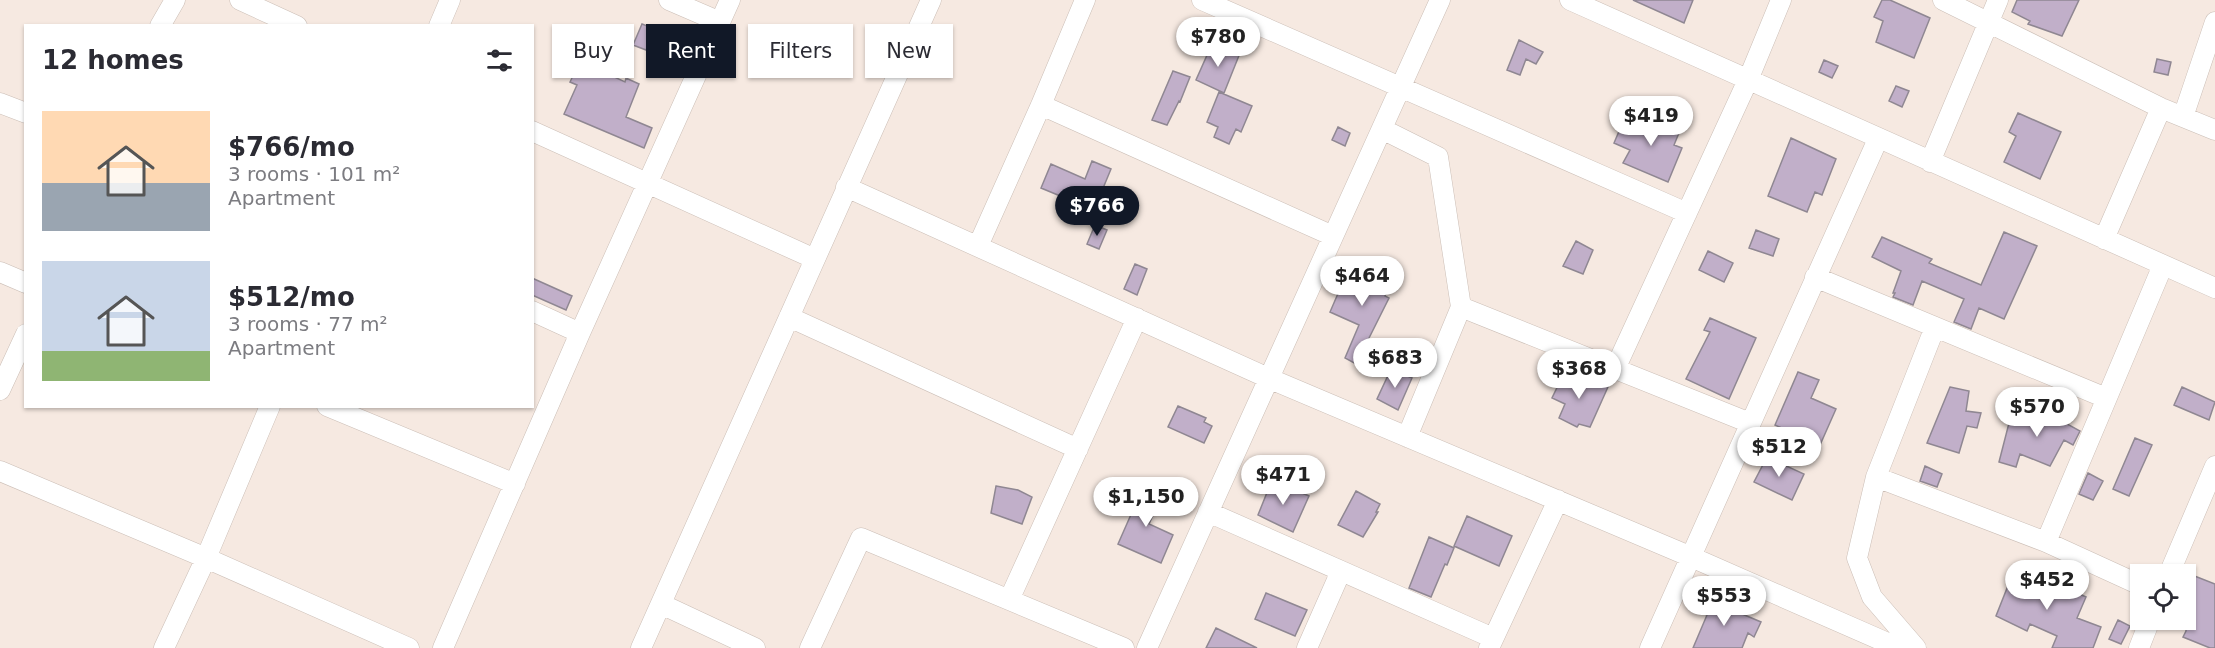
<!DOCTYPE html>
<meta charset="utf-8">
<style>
:root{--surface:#fff;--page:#f2f2f3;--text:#2b2b33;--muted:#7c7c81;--accent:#111827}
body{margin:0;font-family:"DejaVu Sans",sans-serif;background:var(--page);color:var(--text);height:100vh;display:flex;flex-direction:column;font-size:22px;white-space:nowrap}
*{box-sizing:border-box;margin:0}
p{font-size:20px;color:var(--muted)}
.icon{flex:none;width:33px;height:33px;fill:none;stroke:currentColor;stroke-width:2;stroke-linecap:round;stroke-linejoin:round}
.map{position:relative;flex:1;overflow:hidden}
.panel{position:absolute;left:24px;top:24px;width:510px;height:384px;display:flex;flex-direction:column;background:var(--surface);border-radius:0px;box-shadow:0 2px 4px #0004}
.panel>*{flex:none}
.banner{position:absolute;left:552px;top:24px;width:570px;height:54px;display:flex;gap:12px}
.buttons{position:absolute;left:2130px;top:564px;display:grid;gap:12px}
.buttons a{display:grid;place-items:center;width:66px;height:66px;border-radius:0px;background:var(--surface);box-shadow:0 2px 4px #0004;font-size:30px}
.price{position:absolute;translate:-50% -51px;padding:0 14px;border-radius:21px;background:#fff;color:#222;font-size:20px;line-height:39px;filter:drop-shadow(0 2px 3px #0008)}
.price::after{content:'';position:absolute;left:50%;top:36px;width:18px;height:14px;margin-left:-9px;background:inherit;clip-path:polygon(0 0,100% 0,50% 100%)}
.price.current{background:var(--accent);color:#fff}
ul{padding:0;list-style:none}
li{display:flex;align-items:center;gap:18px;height:150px;padding:0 18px}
li span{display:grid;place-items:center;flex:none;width:168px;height:120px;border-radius:0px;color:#555}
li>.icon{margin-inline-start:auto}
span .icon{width:72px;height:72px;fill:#fffc;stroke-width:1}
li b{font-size:26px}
h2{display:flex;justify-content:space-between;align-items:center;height:72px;padding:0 18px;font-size:26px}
.tag{padding:0 21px;border-radius:0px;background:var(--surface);box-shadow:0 2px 4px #0004;font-size:21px;line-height:54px}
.tag.current{background:var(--accent);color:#fff}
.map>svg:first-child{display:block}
.building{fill:#c1afc9;stroke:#8f8792;stroke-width:1.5}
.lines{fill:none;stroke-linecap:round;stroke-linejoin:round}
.minor-casing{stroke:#cbbeb6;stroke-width:21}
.minor{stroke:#fff;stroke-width:20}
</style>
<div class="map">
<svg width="2215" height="648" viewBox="0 0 2215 648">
<rect width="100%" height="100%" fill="#f6e9e1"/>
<path class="building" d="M1633,0H1693L1684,23Z
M1882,0H1890L1930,18L1914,58L1876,42L1883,21L1874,17Z
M2017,0H2079L2062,36L2028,24L2030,21L2012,12Z
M642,24L655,29L646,50L633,45Z
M1519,40L1543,52L1536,64L1526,59L1520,75L1507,70Z
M1212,44L1240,53L1224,93L1196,80Z
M2157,59L2171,62L2168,75L2154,72Z
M1824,60L1838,66L1832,78L1819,72Z
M580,61L625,82L626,78L639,84L626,117L652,128L644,148L564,114L577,85L570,82Z
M1173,71L1190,77L1180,102L1179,101L1167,125L1152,120Z
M1896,86L1909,91L1902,107L1889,101Z
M1219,92L1252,106L1241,132L1236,129L1229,144L1214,137L1218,127L1207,122Z
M2018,113L2061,132L2040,179L2004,162L2016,136L2009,132Z
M1633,117L1681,128L1674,145L1682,148L1668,182L1623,163L1630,150L1614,143L1620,129L1626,131Z
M1338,127L1350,133L1345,146L1332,140Z
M1791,138L1836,159L1822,195L1815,192L1807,212L1768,196Z
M1092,161L1111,169L1094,210L1041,188L1051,164L1085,179Z
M1095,225L1107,230L1099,249L1087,244Z
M1756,230L1779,239L1773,256L1749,248Z
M2004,232L2037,246L2004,319L1979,308L1971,329L1954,322L1964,299L1922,281L1913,305L1893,297L1895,293H1893L1901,271L1872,257L1882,237L1932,259L1929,263L1981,285Z
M1576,241L1593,250L1583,274L1563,266Z
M1708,251L1733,263L1724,282L1699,270Z
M1135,264L1147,269L1137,295L1124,289Z
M1374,269L1394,277L1385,296L1389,298L1356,364L1345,358L1359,325L1330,312L1346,275L1367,284Z
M532,278L572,296L566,310L532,295Z
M1710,318L1756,338L1729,399L1686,379L1710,332L1704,330Z
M1391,369L1412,378L1398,410L1377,399Z
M1565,371L1581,390L1587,378L1608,387L1590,427L1579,424L1577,427L1559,418L1565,404L1552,398Z
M1798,372L1819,380L1811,398L1836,409L1820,445L1775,425Z
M1950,387L1969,391L1966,411L1981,413L1977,428L1967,426L1959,453L1927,443Z
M2182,387L2215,402L2209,420L2174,405Z
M1178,406L1206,418L1204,422L1212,426L1204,443L1168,427Z
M2030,407L2069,419L2067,424L2080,431L2073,445L2064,440L2050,466L2020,454L2016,467L1999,462L2009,423L2024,425Z
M2135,438L2152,445L2129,496L2113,489Z
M1767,457L1804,474L1792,500L1754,482Z
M1925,466L1942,474L1937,487L1920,481Z
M2088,473L2103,481L2093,500L2079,494Z
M1272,480L1309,496L1293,532L1258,515Z
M1144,485L1163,493L1149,524L1173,535L1161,563L1118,544Z
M996,486L1018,490L1032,497L1022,524L991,513Z
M1356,491L1380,504L1376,512H1378L1363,537L1338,525Z
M1467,516L1512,536L1499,566L1454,546Z
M1429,537L1454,548L1447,565L1445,564L1431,597L1409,588Z
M2015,568L2043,580L2044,578L2086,597L2077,618L2101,627L2093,648H2052L2057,636L2030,624L2027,631L1996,616Z
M2192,575L2215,584V648H2210L2183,637L2186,631V590Z
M1266,593L1307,610L1295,636L1255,619Z
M1702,597L1761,622L1754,637L1748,633L1742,648H1693L1707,615L1696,610Z
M2118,620L2130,626L2121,644L2109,639Z
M1216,628L1257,648H1206Z"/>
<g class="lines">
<g class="minor-casing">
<path id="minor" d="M240,0L297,26
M669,0L720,22
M1202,0L1687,213
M1570,0L2215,288
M1943,0L2161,108L2215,130
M160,26L175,0
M439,26L450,0
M0,103L26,113
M1041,105L1333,236
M2183,117L2215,22
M1382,129L1438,157L1461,307L1407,437
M532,131L815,259
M1930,162L1998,0
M846,187L1268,378L1689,556L1899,648
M2104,239L2161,108
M978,246L1041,105L1085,0
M0,272L26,283
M1815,277L2106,398
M1461,307L1750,423
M532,311L580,333
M789,317L1078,449
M1615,369L1748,80L1781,0
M0,390L26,334
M327,406L515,484
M0,471L206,558L409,648
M1876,477L2046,542L2140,585
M1208,512L1493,638
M2046,542L2163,265
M2169,574L2215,466
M1009,600L1137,318
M661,604L755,648
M164,648L206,558L270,406
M443,648L580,333L730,0
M641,648L931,0
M810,648L861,538L1124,648
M1147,648L1440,0
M1307,648L1341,571
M1489,648L1558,500
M1650,648L1878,139
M1916,648L1872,597L1857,558L1876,477L1935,327
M2139,648L2150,620"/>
</g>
<use href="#minor" class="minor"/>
</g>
</svg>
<div class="buttons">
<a><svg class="icon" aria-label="locate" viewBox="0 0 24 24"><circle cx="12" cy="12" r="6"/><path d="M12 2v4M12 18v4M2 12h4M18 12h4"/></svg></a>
</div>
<b class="price" style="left:1218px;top:68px">$780</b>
<b class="price" style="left:1651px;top:147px">$419</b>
<b class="price current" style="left:1097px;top:237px">$766</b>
<b class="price" style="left:1362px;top:307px">$464</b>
<b class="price" style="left:1395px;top:389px">$683</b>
<b class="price" style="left:1579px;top:400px">$368</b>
<b class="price" style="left:2037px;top:438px">$570</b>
<b class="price" style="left:1779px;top:478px">$512</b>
<b class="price" style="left:1283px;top:506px">$471</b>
<b class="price" style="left:1146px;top:528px">$1,150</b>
<b class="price" style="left:2047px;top:611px">$452</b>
<b class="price" style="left:1724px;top:627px">$553</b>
<div class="banner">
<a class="tag">Buy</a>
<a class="tag current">Rent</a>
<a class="tag">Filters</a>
<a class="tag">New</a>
</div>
<section class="panel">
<h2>12 homes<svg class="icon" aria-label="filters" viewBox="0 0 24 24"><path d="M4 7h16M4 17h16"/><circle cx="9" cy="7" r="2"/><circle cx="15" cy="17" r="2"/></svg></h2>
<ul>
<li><span style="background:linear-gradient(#ffd9b3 60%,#9aa5b1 0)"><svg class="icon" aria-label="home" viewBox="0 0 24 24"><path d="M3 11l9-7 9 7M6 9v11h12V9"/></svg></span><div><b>$766/mo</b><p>3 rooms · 101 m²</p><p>Apartment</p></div></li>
<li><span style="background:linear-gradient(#c9d6e8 75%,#8fb573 0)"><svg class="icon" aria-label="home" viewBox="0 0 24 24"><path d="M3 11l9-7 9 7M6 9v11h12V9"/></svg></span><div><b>$512/mo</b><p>3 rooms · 77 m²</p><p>Apartment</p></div></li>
</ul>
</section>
</div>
